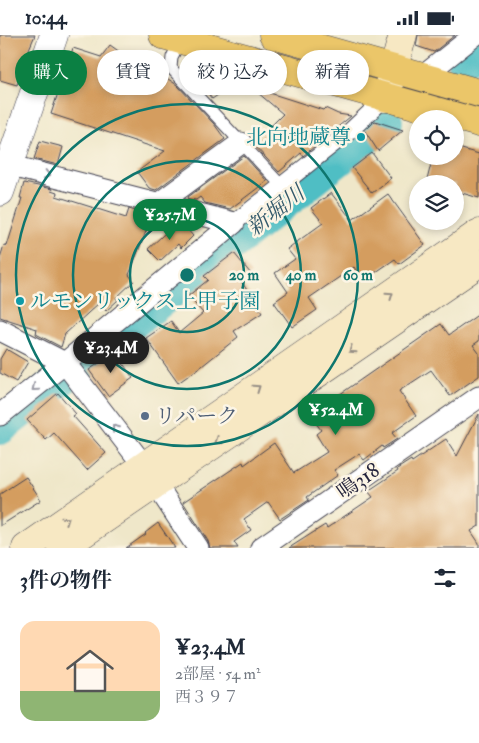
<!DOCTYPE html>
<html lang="ja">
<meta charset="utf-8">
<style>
:root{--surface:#fff;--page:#f6f6f7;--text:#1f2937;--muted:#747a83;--accent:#0b8043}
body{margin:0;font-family:"IM FELL Double Pica","Noto Serif JP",serif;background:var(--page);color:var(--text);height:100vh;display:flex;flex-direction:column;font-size:19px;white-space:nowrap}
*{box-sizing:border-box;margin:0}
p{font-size:16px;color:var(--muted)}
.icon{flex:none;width:28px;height:28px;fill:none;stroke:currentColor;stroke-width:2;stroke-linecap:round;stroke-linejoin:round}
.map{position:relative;height:513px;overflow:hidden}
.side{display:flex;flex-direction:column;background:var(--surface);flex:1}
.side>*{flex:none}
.top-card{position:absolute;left:15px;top:15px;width:450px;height:45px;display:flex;gap:10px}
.buttons{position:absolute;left:409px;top:75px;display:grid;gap:10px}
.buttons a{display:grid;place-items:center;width:55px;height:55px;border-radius:50%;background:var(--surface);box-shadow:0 2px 8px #0003;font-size:25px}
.price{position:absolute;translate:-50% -42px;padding:0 11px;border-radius:18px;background:var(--accent);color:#fff;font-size:16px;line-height:32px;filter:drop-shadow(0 1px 2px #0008)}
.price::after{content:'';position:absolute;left:50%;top:30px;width:15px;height:11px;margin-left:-8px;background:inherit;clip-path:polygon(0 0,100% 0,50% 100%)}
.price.on{background:#222;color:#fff}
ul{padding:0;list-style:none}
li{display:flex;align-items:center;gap:15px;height:125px;padding:0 20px}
li span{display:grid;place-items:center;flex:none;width:140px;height:100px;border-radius:15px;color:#555}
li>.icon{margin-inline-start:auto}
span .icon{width:60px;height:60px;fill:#fffc;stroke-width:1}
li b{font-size:21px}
h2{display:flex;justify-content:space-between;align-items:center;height:60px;padding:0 20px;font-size:21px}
.pill{padding:0 18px;border-radius:22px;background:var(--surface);box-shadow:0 2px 8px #0003;font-size:18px;line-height:45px}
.pill.on{background:var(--accent);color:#fff}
.status{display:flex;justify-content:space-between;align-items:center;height:35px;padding:0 25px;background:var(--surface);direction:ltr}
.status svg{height:14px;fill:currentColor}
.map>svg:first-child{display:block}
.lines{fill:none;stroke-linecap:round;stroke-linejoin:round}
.river{stroke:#4fbec4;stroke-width:34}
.building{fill:#d49d5f}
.service-casing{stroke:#414050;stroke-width:13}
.pedestrian-casing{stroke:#414050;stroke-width:18}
.minor-casing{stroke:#414050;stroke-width:23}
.tertiary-casing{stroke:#414050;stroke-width:29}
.secondary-casing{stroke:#414050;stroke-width:29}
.trunk-casing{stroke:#414050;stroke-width:29}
.service{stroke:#fff;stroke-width:11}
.pedestrian{stroke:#fff;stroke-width:16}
.minor{stroke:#fff;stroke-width:21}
.tertiary{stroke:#fff;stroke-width:28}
.secondary{stroke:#f7e8c3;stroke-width:28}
.trunk{stroke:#ebc669;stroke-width:28}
.oneway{stroke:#9c9ca7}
.oneway2{stroke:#978f86}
.ring{fill:none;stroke:#0f766e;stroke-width:2.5}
.culture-dot{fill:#0f9aa8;stroke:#fcf5e5;stroke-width:2}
.service-dot{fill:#5c6f8a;stroke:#fcf5e5;stroke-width:2}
.labels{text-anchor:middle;stroke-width:5;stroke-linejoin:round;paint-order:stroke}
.culture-label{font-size:21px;fill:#0d838f;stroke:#fcf5e5;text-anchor:end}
.service-label{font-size:21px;fill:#4e5e75;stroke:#fcf5e5;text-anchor:start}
.street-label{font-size:21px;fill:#22223b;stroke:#fcf5e5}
.water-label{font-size:22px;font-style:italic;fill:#32596b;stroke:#fcf5e5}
.centre{fill:#0f766e;stroke:#fcf5e5;stroke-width:2.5}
.ring-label{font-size:15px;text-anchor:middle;font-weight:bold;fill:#0f766e;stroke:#fcf5e5;stroke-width:5;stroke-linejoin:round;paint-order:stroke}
</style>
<div class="status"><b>10:44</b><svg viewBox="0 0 49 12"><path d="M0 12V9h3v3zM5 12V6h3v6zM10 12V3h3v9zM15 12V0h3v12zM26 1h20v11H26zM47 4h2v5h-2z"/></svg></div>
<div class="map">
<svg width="479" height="513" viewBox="0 0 479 513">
<rect width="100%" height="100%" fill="#fcf5e5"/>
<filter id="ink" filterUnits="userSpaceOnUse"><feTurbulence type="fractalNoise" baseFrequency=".02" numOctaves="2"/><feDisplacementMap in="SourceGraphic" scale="10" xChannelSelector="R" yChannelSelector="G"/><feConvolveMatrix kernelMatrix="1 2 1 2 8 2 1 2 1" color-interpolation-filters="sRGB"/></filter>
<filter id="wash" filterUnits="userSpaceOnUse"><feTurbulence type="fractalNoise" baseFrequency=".0096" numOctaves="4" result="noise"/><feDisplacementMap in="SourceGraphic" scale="20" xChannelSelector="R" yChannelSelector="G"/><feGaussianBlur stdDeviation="1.12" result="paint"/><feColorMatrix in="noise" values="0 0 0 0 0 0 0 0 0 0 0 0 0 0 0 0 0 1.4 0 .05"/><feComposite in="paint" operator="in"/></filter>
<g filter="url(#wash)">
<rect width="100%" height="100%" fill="#efe7c9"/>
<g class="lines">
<path class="river" d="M464,25L479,13
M0,393L386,87"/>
</g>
<g id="blocks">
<path class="building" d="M0,0H35L24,26L17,50L0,45Z
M418,0H455L434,17L416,11Z
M110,10L145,35L149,31L177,50L214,89L225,104L156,155L149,153L137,137L165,116L51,79L73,13L101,22Z
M192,37L236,48L212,64Z
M251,52L323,75L325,73L338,79L351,81L303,121L301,118L279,137L253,109L283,79Z
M375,86L403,95L378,116L365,96Z
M40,106L63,112L58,130L34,124Z
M455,112L479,119V163L455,156V149H426L433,121H455Z
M372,118L391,143L372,158L352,133Z
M244,121L267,146L230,174L205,168L200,162L196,165L189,164L188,162Z
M24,148L52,154L51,156L57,158L56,161L126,183L129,174L152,181L129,240L134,246L116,263L118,265L106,276L99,268L65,299L61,312L36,299L37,294L0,282V223L4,210L7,211L22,163H20Z
M331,158L352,185L388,159L425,210L399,229L395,224L363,246L354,232L309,263L317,275L292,292L274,267L288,257L275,238L295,224L287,214L323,188L311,173Z
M175,189L187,194L193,201L181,213L178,209L160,226L148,214Z
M234,218L251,239L241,246L262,278L234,296L238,302L202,331L178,348L146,303L171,286L179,298L203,278L188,261L208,245L204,241Z
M479,279V306L473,310L479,318V341L450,361L431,335L399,356L416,381L392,398L397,404L383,413L382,411L364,425L359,419L334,435L338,440L307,462L309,465L280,484L268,467L244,484L251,495L234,507L238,513H210L208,506L183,467L243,427L244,430L274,408L294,438L327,417L316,399L321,395L310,380L441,289L449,300Z
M6,314L28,327L16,347L0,338V324Z
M115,317L133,343L108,361L89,335Z
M58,358L76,379L73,381L106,418L87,435L54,398L46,405L27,385Z
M479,379V491L471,496L479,508V513H289L325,490L327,493L373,462L368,456L398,436L397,434L411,425L412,427L446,404L457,421Z
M26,442L41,465L0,491V459Z
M158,488L175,513H126L146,499L145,498Z"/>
</g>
</g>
<g filter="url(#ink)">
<use href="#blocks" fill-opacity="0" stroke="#414050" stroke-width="1"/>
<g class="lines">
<g class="service-casing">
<path id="service" d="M181,5L172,22L171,33L281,150"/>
</g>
<g class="pedestrian-casing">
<path id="pedestrian" d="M234,188L350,96L385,63"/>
</g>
<g class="minor-casing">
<path id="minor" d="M422,42L475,0
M0,128L234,188
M158,169L241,108
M0,295L65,328L144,431L198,513
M0,380L65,328L234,188
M261,513L479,362"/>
</g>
<g class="tertiary-casing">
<path id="tertiary" d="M0,157L54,0"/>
</g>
<g class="secondary-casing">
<path id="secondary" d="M385,63L403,0
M26,513L479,198
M62,513L479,228"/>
</g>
<g class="trunk-casing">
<path id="trunk" d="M163,0L479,88
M273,0L479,58"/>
</g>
<use href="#service" class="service"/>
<use href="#pedestrian" class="pedestrian"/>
<use href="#minor" class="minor"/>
<use href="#tertiary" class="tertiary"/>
<use href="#secondary" class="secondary"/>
<use href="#trunk" class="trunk"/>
</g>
<defs><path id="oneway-chevron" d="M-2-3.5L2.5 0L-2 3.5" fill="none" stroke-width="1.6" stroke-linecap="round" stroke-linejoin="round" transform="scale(1.25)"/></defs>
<g class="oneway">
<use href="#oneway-chevron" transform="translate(47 140) rotate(14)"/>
<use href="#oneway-chevron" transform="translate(35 353) rotate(141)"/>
<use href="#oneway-chevron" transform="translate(115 393) rotate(-128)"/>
</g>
<g class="oneway2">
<use href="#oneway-chevron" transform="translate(390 260) rotate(-35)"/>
<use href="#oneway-chevron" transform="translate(352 315) rotate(146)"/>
<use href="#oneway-chevron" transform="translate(257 353) rotate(-35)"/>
<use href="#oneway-chevron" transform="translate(218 406) rotate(146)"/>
<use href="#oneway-chevron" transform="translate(66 485) rotate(-35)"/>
</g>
</g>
<g class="ring">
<circle cx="187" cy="240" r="57"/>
<circle cx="187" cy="240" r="114"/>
<circle cx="187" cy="240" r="171"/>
</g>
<g class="culture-dot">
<circle cx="361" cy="102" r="5"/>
<circle cx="20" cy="266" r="5"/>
</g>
<circle class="service-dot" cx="145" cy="381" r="5"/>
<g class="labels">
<g class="culture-label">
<text x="351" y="109">北向地蔵尊</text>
<text x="30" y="273" text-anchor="start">ルモンリックス上甲子園</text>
</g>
<g class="service-label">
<text x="155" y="388">リパーク</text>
</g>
<g class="street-label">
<text transform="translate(358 446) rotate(-35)" y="7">鳴318</text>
</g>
<g class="water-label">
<text transform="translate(275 175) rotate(-38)" y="8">新堀川</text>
</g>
</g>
<circle cx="187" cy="240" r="8" class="centre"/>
<g class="ring-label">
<text x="244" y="245">20 m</text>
<text x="301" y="245">40 m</text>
<text x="358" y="245">60 m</text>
</g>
</svg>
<div class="buttons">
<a><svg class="icon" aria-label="locate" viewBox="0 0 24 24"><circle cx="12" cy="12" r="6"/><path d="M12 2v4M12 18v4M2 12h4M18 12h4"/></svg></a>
<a><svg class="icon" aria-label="layers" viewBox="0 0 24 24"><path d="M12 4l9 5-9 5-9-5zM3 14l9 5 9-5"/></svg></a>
</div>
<b class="price" style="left:170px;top:206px">¥25.7M</b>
<b class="price on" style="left:111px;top:339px">¥23.4M</b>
<b class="price" style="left:336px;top:401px">¥52.4M</b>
<div class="top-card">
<a class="pill on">購入</a>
<a class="pill">賃貸</a>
<a class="pill">絞り込み</a>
<a class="pill">新着</a>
</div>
</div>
<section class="side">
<h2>3件の物件<svg class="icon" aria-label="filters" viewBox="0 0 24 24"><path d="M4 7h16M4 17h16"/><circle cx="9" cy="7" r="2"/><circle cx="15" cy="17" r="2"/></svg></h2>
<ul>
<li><span style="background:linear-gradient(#ffd9b3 70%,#8fb573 0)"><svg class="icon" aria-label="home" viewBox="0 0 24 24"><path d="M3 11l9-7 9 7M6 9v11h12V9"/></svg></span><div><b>¥23.4M</b><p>2部屋 · 54 m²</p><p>西３９７</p></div></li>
</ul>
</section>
